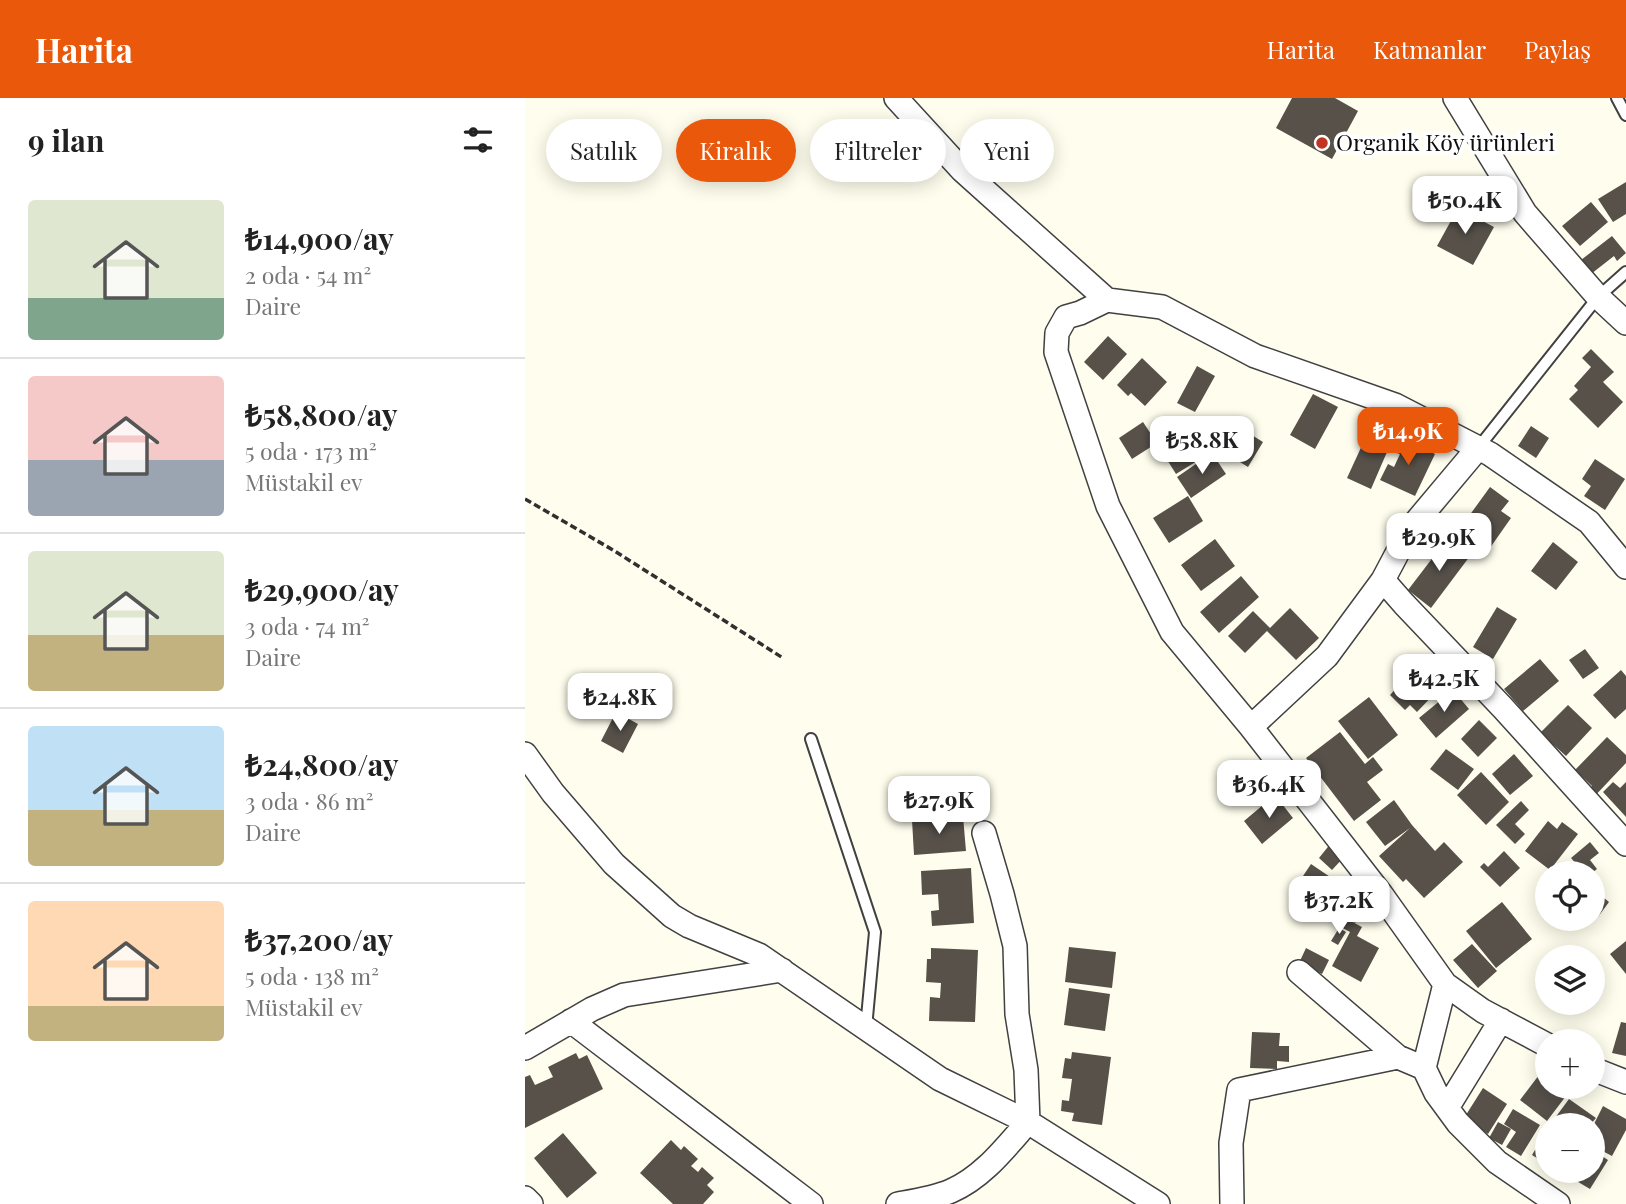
<!DOCTYPE html>
<html lang="tr">
<meta charset="utf-8">
<style>
:root{--surface:#fff;--page:#f2f2f2;--text:#222;--muted:#767676;--line:#e0e0e0;--accent:#ea580c}
body{margin:0;font-family:"Playfair Display",serif;background:var(--page);color:var(--text);height:100vh;display:flex;flex-direction:column;font-size:26px;white-space:nowrap}
*{box-sizing:border-box;margin:0}
p{font-size:23px;color:var(--muted)}
.icon{flex:none;width:38px;height:38px;fill:none;stroke:currentColor;stroke-width:2;stroke-linecap:round;stroke-linejoin:round}
.map{position:relative;flex:1;overflow:hidden}
.drawer{display:flex;flex-direction:column;background:var(--surface);width:525px}
.drawer>*{flex:none}
.top-card{position:absolute;left:21px;top:21px;width:665px;height:63px;display:flex;gap:14px}
.buttons{position:absolute;left:1010px;top:763px;display:grid;gap:14px}
.buttons a{display:grid;place-items:center;width:70px;height:70px;border-radius:50%;background:var(--surface);box-shadow:0 4px 18px #0003;font-size:35px}
.price{position:absolute;translate:-50% -60px;padding:0 16px;border-radius:14px;background:#fff;color:#222;font-size:23px;line-height:46px;filter:drop-shadow(0 2px 4px #0008)}
.price::after{content:'';position:absolute;left:50%;top:42px;width:21px;height:16px;margin-left:-10px;background:inherit;clip-path:polygon(0 0,100% 0,50% 100%)}
.price.on{background:var(--accent);color:#fff}
ul{padding:0;list-style:none}
li{display:flex;align-items:center;gap:21px;height:175px;padding:0 28px}
li+li{border-top:2px solid var(--line)}
li span{display:grid;place-items:center;flex:none;width:196px;height:140px;border-radius:7px;color:#555}
li>.icon{margin-inline-start:auto}
span .icon{width:84px;height:84px;fill:#fffc;stroke-width:1}
li b{font-size:30px}
h2{display:flex;justify-content:space-between;align-items:center;height:84px;padding:0 28px;font-size:30px}
.pill{padding:0 24px;border-radius:32px;background:var(--surface);box-shadow:0 4px 18px #0003;font-size:24px;line-height:63px}
.pill.on{background:var(--accent);color:#fff}
header{display:flex;align-items:center;gap:42px;box-sizing:border-box;height:98px;padding:0 35px;background:var(--accent);color:#fff}
header strong{font-size:33px}
nav{display:flex;gap:38px;margin-inline-start:auto;font-size:24px}
main{display:flex;flex:1;min-height:0}
.map>svg:first-child{display:block}
.building{fill:#57514a}
.lines{fill:none;stroke-linecap:round;stroke-linejoin:round}
.service-casing{stroke:#414141;stroke-width:14}
.minor-casing{stroke:#414141;stroke-width:26}
.path{stroke:#303030;stroke-width:3.5;stroke-dasharray:7 3.5;stroke-linecap:butt}
.service{stroke:#fff;stroke-width:10}
.minor{stroke:#fff;stroke-width:23}
.poi-dot{fill:#c13322;stroke:#fff;stroke-width:2.5}
.labels{text-anchor:middle;stroke-width:7;stroke-linejoin:round;paint-order:stroke}
.poi-label{font-size:23px;fill:#0e0e0e;stroke:#fff;text-anchor:start}
</style>
<header>
<strong>Harita</strong>
<nav><a>Harita</a><a>Katmanlar</a><a>Paylaş</a></nav>
</header>
<main>
<section class="drawer">
<h2>9 ilan<svg class="icon" aria-label="filters" viewBox="0 0 24 24"><path d="M4 7h16M4 17h16"/><circle cx="9" cy="7" r="2"/><circle cx="15" cy="17" r="2"/></svg></h2>
<ul>
<li><span style="background:linear-gradient(#dfe7d0 70%,#7fa58c 0)"><svg class="icon" aria-label="home" viewBox="0 0 24 24"><path d="M3 11l9-7 9 7M6 9v11h12V9"/></svg></span><div><b>₺14,900/ay</b><p>2 oda · 54 m²</p><p>Daire</p></div></li>
<li><span style="background:linear-gradient(#f6c9c9 60%,#9aa5b1 0)"><svg class="icon" aria-label="home" viewBox="0 0 24 24"><path d="M3 11l9-7 9 7M6 9v11h12V9"/></svg></span><div><b>₺58,800/ay</b><p>5 oda · 173 m²</p><p>Müstakil ev</p></div></li>
<li><span style="background:linear-gradient(#dfe7d0 60%,#c2b280 0)"><svg class="icon" aria-label="home" viewBox="0 0 24 24"><path d="M3 11l9-7 9 7M6 9v11h12V9"/></svg></span><div><b>₺29,900/ay</b><p>3 oda · 74 m²</p><p>Daire</p></div></li>
<li><span style="background:linear-gradient(#bfe0f5 60%,#c2b280 0)"><svg class="icon" aria-label="home" viewBox="0 0 24 24"><path d="M3 11l9-7 9 7M6 9v11h12V9"/></svg></span><div><b>₺24,800/ay</b><p>3 oda · 86 m²</p><p>Daire</p></div></li>
<li><span style="background:linear-gradient(#ffd9b3 75%,#c2b280 0)"><svg class="icon" aria-label="home" viewBox="0 0 24 24"><path d="M3 11l9-7 9 7M6 9v11h12V9"/></svg></span><div><b>₺37,200/ay</b><p>5 oda · 138 m²</p><p>Müstakil ev</p></div></li>
</ul>
</section>
<div class="map">
<svg width="1101" height="1106" viewBox="0 0 1101 1106">
<rect width="100%" height="100%" fill="#fffeee"/>
<path class="building" d="M767,0H810L833,13L807,61L751,30Z
M1101,84V116L1088,124L1073,101Z
M1066,104L1083,124L1055,148L1037,128Z
M933,110L969,129L948,167L912,148Z
M1087,138L1101,155L1092,163L1089,158L1066,176L1056,162Z
M583,238L602,256L578,282L559,264Z
M1066,251L1089,274L1078,284L1098,304L1073,330L1044,301L1053,292L1049,288L1066,269L1057,260Z
M617,260L642,284L620,308L606,295L603,298L592,287Z
M672,268L690,278L670,314L652,305Z
M788,296L813,309L790,351L765,337Z
M704,323L738,344L723,369L689,348Z
M618,324L632,345L607,361L594,340Z
M1006,328L1024,340L1011,360L993,348Z
M672,334L685,355L651,376L641,360L665,345L662,341Z
M875,339L910,356L890,398L855,382L863,366L869,369L875,356L869,354Z
M839,343L862,354L846,391L822,380Z
M687,355L701,376L666,400L652,379Z
M1070,361L1100,381L1080,412L1059,398L1066,388L1057,381Z
M965,389L984,403L976,413L986,420L960,457L931,436Z
M663,398L678,423L644,445L628,420Z
M690,441L710,468L676,493L656,467Z
M922,441L945,458L906,510L883,492Z
M1028,444L1053,464L1031,492L1006,473Z
M716,478L734,499L694,535L675,514Z
M972,509L992,521L968,561L948,549Z
M765,510L794,540L771,562L742,533L720,555L703,538L728,513L745,530Z
M1060,551L1074,570L1058,581L1044,562Z
M1015,561L1034,583L998,613L979,591Z
M888,572L911,594L892,614L885,607L880,612L865,597Z
M1096,572L1101,578V611L1090,621L1068,597Z
M928,592L944,611L911,640L894,620Z
M844,599L873,637L843,661L813,623Z
M1043,607L1067,630L1041,658L1015,635Z
M91,614L113,626L98,655L76,643Z
M954,622L972,640L953,659L936,641Z
M815,634L840,666L848,659L858,672L842,684L856,702L829,723L781,660Z
M1082,639L1101,657V665L1065,703L1058,697L1067,688L1050,672Z
M921,651L949,671L933,692L905,671Z
M989,656L1008,678L985,697L967,676Z
M956,674L984,704L961,727L932,697Z
M1088,684L1095,690L1101,684V719L1078,694Z
M750,697L768,720L737,746L719,723Z
M869,702L887,727L910,753L919,744L938,764L899,800L881,781L878,784L854,758L885,730L860,748L841,724Z
M996,703L1004,712L990,726L1000,736L990,746L971,727Z
M438,718L441,753L389,757L387,722Z
M1023,723L1032,731L1037,724L1053,736L1025,772L1000,753Z
M1065,744L1074,755L1065,762L1072,771L1067,775H1059L1046,760Z
M806,745L820,758L807,772L794,760Z
M979,753L995,770L975,789L955,769L959,765L963,769Z
M786,766L817,787L806,804L799,799L788,815L764,799Z
M446,770L449,825L407,828L406,813L414,812L413,796L397,797L396,773Z
M821,787L845,803L830,825L806,808Z
M1068,791L1084,804L1073,819L1068,815Z
M977,804L1007,841L971,870L941,833Z
M818,819L837,829L832,838L854,850L836,884L807,868L825,834L814,828Z
M814,830L821,834L813,847L806,843Z
M1101,843V876L1085,856Z
M947,846L972,873L953,890L928,862Z
M544,849L591,854L587,890L540,884Z
M406,850L453,852L450,924L404,923L405,899L415,900L416,885L401,884L402,861H406Z
M781,850L804,862L797,876L774,865Z
M544,890L585,896L580,933L539,927Z
M1096,924L1101,925V958L1087,955Z
M727,934L755,935L754,948H764V964L752,963V971L725,970Z
M547,954L586,959L577,1027L547,1023L549,1015L536,1013L537,1002L544,1003L547,981L537,980L540,960L546,961Z
M51,955L54,961L62,957L78,991L0,1030V979L5,977L10,987L28,979L23,969Z
M1014,977L1022,983V989H1029L1041,998L1022,1023L995,1002Z
M958,990L982,1006L963,1036L939,1020Z
M1044,1001L1071,1020L1065,1027H1032L1027,1024Z
M1078,1008L1101,1021V1032L1087,1058L1068,1048V1028Z
M988,1011L1015,1027L996,1058L981,1049L991,1034L979,1026Z
M973,1024L986,1031L977,1047L964,1040Z
M1022,1032V1066L1007,1057Z
M38,1035L72,1075L42,1100L9,1060Z
M146,1042L156,1052L159,1048L173,1061L166,1068L173,1074L177,1069L189,1080L182,1087L189,1094L178,1106H148L115,1075Z
M1068,1052L1083,1062L1065,1091L1038,1075L1040,1073H1068Z"/>
<g class="lines">
<g class="service-casing">
<path id="service" d="M1092,0L1101,17
M953,350L1073,199L1101,174
M286,641L350,834L341,930"/>
</g>
<g class="minor-casing">
<path id="minor" d="M371,0L437,72L582,202L637,209L730,258L870,307L965,356L1064,424L1101,469
M930,0L1000,115L1073,199L1101,225
M582,202L555,215L541,219L532,235L531,254L583,408L647,534L726,629L856,796L920,886L958,913L1022,947
M858,482L879,506L978,610L1101,746
M726,629L802,558L858,482L885,431L953,350
M0,656L28,695L89,766L147,818L164,828L234,857L415,981L503,1024L633,1106
M774,874L873,959
M920,886L899,970L911,995L933,1025L972,1064L1033,1106
M46,923L286,1106
M0,950L67,911L99,897L257,872
M1068,971L1101,984
M922,1010L976,922
M0,1100L6,1106
M373,1106C390,1103 410,1100 426,1093C458,1079 480,1050 503,1024L501,972L492,916L490,848L477,796L459,735
M707,1106L706,1045L714,992L873,959L899,970"/>
</g>
<path class="path" d="M0,401L88,452L258,560"/>
<use href="#service" class="service"/>
<use href="#minor" class="minor"/>
</g>
<circle class="poi-dot" cx="797" cy="45" r="7"/>
<g class="labels">
<g class="poi-label">
<text x="811" y="53">Organik Köy ürünleri</text>
</g>
</g>
</svg>
<div class="buttons">
<a><svg class="icon" aria-label="locate" viewBox="0 0 24 24"><circle cx="12" cy="12" r="6"/><path d="M12 2v4M12 18v4M2 12h4M18 12h4"/></svg></a>
<a><svg class="icon" aria-label="layers" viewBox="0 0 24 24"><path d="M12 4l9 5-9 5-9-5zM3 14l9 5 9-5"/></svg></a>
<a>+</a>
<a>−</a>
</div>
<b class="price" style="left:940px;top:138px">₺50.4K</b>
<b class="price on" style="left:883px;top:369px">₺14.9K</b>
<b class="price" style="left:677px;top:378px">₺58.8K</b>
<b class="price" style="left:914px;top:475px">₺29.9K</b>
<b class="price" style="left:919px;top:616px">₺42.5K</b>
<b class="price" style="left:95px;top:635px">₺24.8K</b>
<b class="price" style="left:744px;top:722px">₺36.4K</b>
<b class="price" style="left:414px;top:738px">₺27.9K</b>
<b class="price" style="left:814px;top:838px">₺37.2K</b>
<div class="top-card">
<a class="pill">Satılık</a>
<a class="pill on">Kiralık</a>
<a class="pill">Filtreler</a>
<a class="pill">Yeni</a>
</div>
</div>
</main>
